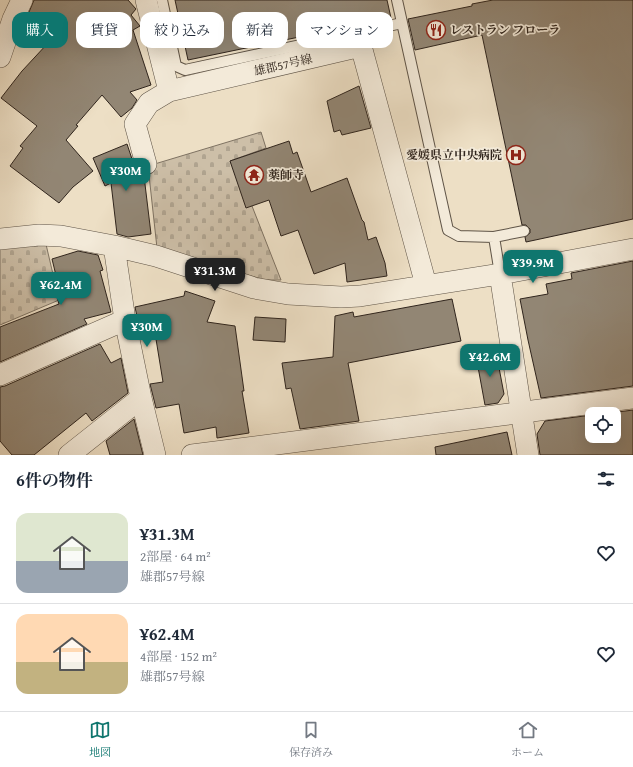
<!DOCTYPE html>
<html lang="ja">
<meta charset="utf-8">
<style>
:root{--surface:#fff;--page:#f2f2f3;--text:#1f2937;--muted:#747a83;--line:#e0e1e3;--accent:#0f766e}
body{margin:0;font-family:"Gentium Book Plus","Noto Serif JP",serif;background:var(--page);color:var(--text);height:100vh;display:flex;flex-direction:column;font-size:15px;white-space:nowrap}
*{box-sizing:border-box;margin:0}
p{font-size:13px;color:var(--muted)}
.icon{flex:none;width:22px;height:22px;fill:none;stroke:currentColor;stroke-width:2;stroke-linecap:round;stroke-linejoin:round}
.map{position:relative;height:455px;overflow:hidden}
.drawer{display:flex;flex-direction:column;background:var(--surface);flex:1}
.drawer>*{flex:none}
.hud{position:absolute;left:12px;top:12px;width:400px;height:36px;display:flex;gap:8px}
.buttons{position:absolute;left:585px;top:407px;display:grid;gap:8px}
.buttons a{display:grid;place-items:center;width:36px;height:36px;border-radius:8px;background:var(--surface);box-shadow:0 4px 16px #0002;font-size:20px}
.price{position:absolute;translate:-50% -34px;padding:0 9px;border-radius:8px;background:var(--accent);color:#fff;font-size:13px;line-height:26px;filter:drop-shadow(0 1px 2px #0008)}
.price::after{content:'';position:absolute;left:50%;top:24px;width:12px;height:9px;margin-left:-6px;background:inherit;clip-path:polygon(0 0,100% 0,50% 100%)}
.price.selected{background:#222;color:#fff}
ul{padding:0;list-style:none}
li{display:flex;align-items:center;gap:12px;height:100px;padding:0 16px}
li+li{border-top:1px solid var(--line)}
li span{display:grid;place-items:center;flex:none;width:112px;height:80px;border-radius:12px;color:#555}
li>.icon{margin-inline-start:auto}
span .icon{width:48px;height:48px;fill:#fffc;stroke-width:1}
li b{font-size:17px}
h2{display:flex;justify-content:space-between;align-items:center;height:48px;padding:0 16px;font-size:17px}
.tag{padding:0 14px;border-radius:12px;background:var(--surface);box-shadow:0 4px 16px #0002;font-size:14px;line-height:36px}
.tag.selected{background:var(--accent);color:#fff}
.menu{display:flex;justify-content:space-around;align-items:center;height:56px;border-top:1px solid var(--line);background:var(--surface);font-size:11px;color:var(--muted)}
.menu a{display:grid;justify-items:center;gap:2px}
.menu .selected{color:var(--accent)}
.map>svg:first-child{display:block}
.cemetery{fill:url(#cemetery-stones);stroke:#7e7262}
.building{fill:#928674;stroke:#30251d}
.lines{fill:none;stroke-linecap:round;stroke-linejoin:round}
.service-casing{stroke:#5f5447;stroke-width:12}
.minor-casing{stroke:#5f5447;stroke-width:22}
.service{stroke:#f3ead9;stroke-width:10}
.minor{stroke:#f3ead9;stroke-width:21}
.labels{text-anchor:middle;stroke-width:3.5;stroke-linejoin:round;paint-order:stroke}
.poi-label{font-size:12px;font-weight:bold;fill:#30251d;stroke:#f3ead9;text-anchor:start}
.street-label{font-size:12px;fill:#30251d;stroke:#f3ead9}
</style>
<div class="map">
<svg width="633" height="455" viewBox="0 0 633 455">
<defs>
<pattern id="cemetery-stones" width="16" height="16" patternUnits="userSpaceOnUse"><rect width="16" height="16" fill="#cdbfa8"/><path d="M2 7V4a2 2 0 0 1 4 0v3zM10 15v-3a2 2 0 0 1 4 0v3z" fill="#b0a490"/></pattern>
</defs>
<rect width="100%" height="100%" fill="#eddfc5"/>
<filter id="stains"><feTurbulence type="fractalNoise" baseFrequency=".005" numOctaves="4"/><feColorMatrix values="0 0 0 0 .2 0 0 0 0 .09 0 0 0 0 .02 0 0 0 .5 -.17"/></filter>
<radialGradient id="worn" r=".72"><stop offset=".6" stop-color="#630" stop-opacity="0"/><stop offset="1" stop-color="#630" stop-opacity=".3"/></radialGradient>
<path class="cemetery" d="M261,132L266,148L230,161L252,206L281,280H265L157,248L148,166Z
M45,240L59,300L0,325V246Z"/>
<path class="building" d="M34,0H128L136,9L131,15L140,26L133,30L151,85L130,92L137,100L132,108L121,117L102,95L76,125L78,126L66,140L93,171L73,187L59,203L10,166L23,148L20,146L37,126L1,98L22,71L48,43L34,31L38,27L27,17Z
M175,0H387L391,18L188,60Z
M493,0H633V219L526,242L525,237L530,233V229L526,225H522L482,35L415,50L408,19L472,6V4Z
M359,86L371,128L342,135L340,130L334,132L327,101Z
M289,141L293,154L297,152L311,192L347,178L362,220L364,222L368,240L376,237L385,263L387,276L347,282L345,263L314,274L298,230L281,236L269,200L246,208L230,161Z
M127,144L135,168L141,176H144L151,234L128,237L117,234L111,183L105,186L93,158Z
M78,251L98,255L103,270L100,271L111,312L84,319L87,324L0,362V327L59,304L57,297L61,296L52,259Z
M633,261V386L541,398L528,340L520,299L548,294L546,284L572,279L571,273Z
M185,291L215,301L207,322L235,326L244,391H242L249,433L217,438L216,427L184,433L179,404L156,408L150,384L163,382L155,333L141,335L135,307L184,296Z
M452,299L461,341L348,363L359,421L300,429L291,388L286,389L282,363L333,357L335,316L353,312L354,317Z
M255,317L286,319L285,342L253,340Z
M100,344L111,363L121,358L128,393L92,421L86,413L34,455H12L0,441V387L5,386Z
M496,352L504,394L498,403L485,405L476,356Z
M633,410V455H540L537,434L545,421L592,415V436H614V414H603Z
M134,419L143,455H110L106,441Z
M507,432L512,455H436L435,447Z"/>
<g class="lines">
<g class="service-casing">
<path id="service" d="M162,0L176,66L185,70L402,23
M397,0L448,230L459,236L494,237L524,231
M494,237L500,274"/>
</g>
<g class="minor-casing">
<path id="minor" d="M146,0L169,91
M0,57L13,19L22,0
M146,164L135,124L149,103L169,91L361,46L426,285
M0,239L39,235L61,236L114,246L156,256L254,288L288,294L341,297L360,296L500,274L633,249
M114,246L125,320L141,398L155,455
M500,274L528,455
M0,375L125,320
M69,455L141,398
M192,455L633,398"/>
</g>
<use href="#service" class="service"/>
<use href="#minor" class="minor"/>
</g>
<defs>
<g id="restaurant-ring" transform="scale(1)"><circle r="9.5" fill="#f3ead9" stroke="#8f2418" stroke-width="1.5"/><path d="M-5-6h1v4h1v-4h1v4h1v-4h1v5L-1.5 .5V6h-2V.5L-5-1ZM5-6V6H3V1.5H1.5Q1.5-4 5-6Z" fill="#8f2418"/></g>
<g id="hospital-ring" transform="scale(1)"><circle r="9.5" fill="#f3ead9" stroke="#8f2418" stroke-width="1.5"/><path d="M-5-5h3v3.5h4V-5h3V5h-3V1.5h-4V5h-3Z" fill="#8f2418"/></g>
<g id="temple-ring" transform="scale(1)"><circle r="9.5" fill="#f3ead9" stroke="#8f2418" stroke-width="1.5"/><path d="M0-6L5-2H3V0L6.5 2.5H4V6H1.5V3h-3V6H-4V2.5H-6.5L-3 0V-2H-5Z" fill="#8f2418"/></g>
</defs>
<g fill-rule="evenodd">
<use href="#restaurant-ring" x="436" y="30"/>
<use href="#hospital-ring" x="516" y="155"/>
<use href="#temple-ring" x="254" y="175"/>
</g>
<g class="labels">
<g class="poi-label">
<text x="450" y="34">レストラン フローラ</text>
<text x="502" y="159" text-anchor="end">愛媛県立中央病院</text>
<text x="268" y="179">薬師寺</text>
</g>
<g class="street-label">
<text transform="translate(283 65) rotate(-13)" y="4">雄郡57号線</text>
</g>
</g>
<rect width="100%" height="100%" filter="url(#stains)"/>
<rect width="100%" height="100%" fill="url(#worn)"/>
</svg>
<div class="buttons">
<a><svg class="icon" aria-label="locate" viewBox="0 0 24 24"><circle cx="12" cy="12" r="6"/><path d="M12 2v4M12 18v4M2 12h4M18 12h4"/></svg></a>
</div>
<b class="price" style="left:126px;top:192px">¥30M</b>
<b class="price" style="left:533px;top:284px">¥39.9M</b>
<b class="price selected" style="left:215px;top:292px">¥31.3M</b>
<b class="price" style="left:61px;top:306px">¥62.4M</b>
<b class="price" style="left:147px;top:348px">¥30M</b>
<b class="price" style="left:490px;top:378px">¥42.6M</b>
<div class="hud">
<a class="tag selected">購入</a>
<a class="tag">賃貸</a>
<a class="tag">絞り込み</a>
<a class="tag">新着</a>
<a class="tag">マンション</a>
</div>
</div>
<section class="drawer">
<h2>6件の物件<svg class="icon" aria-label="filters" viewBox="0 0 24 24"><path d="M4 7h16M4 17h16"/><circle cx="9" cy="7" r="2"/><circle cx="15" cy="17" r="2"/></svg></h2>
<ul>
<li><span style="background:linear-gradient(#dfe7d0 60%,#9aa5b1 0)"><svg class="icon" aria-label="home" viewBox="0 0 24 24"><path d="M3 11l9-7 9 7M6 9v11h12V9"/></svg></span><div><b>¥31.3M</b><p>2部屋 · 64 m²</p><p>雄郡57号線</p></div><svg class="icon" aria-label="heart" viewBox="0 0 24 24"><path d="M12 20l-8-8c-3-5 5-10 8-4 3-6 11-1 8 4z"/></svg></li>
<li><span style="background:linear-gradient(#ffd9b3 60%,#c2b280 0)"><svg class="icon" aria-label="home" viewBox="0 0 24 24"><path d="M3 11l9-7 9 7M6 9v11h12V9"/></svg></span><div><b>¥62.4M</b><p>4部屋 · 152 m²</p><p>雄郡57号線</p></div><svg class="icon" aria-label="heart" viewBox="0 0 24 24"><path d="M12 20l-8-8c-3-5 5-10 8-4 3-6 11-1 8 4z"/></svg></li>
</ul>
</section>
<nav class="menu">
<a class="selected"><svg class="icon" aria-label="map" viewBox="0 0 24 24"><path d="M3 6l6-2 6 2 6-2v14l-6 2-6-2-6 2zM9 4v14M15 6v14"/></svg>地図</a>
<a><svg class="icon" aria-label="saved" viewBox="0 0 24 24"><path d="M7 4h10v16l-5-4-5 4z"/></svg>保存済み</a>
<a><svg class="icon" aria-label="home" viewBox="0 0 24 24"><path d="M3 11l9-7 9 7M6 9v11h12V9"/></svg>ホーム</a>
</nav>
